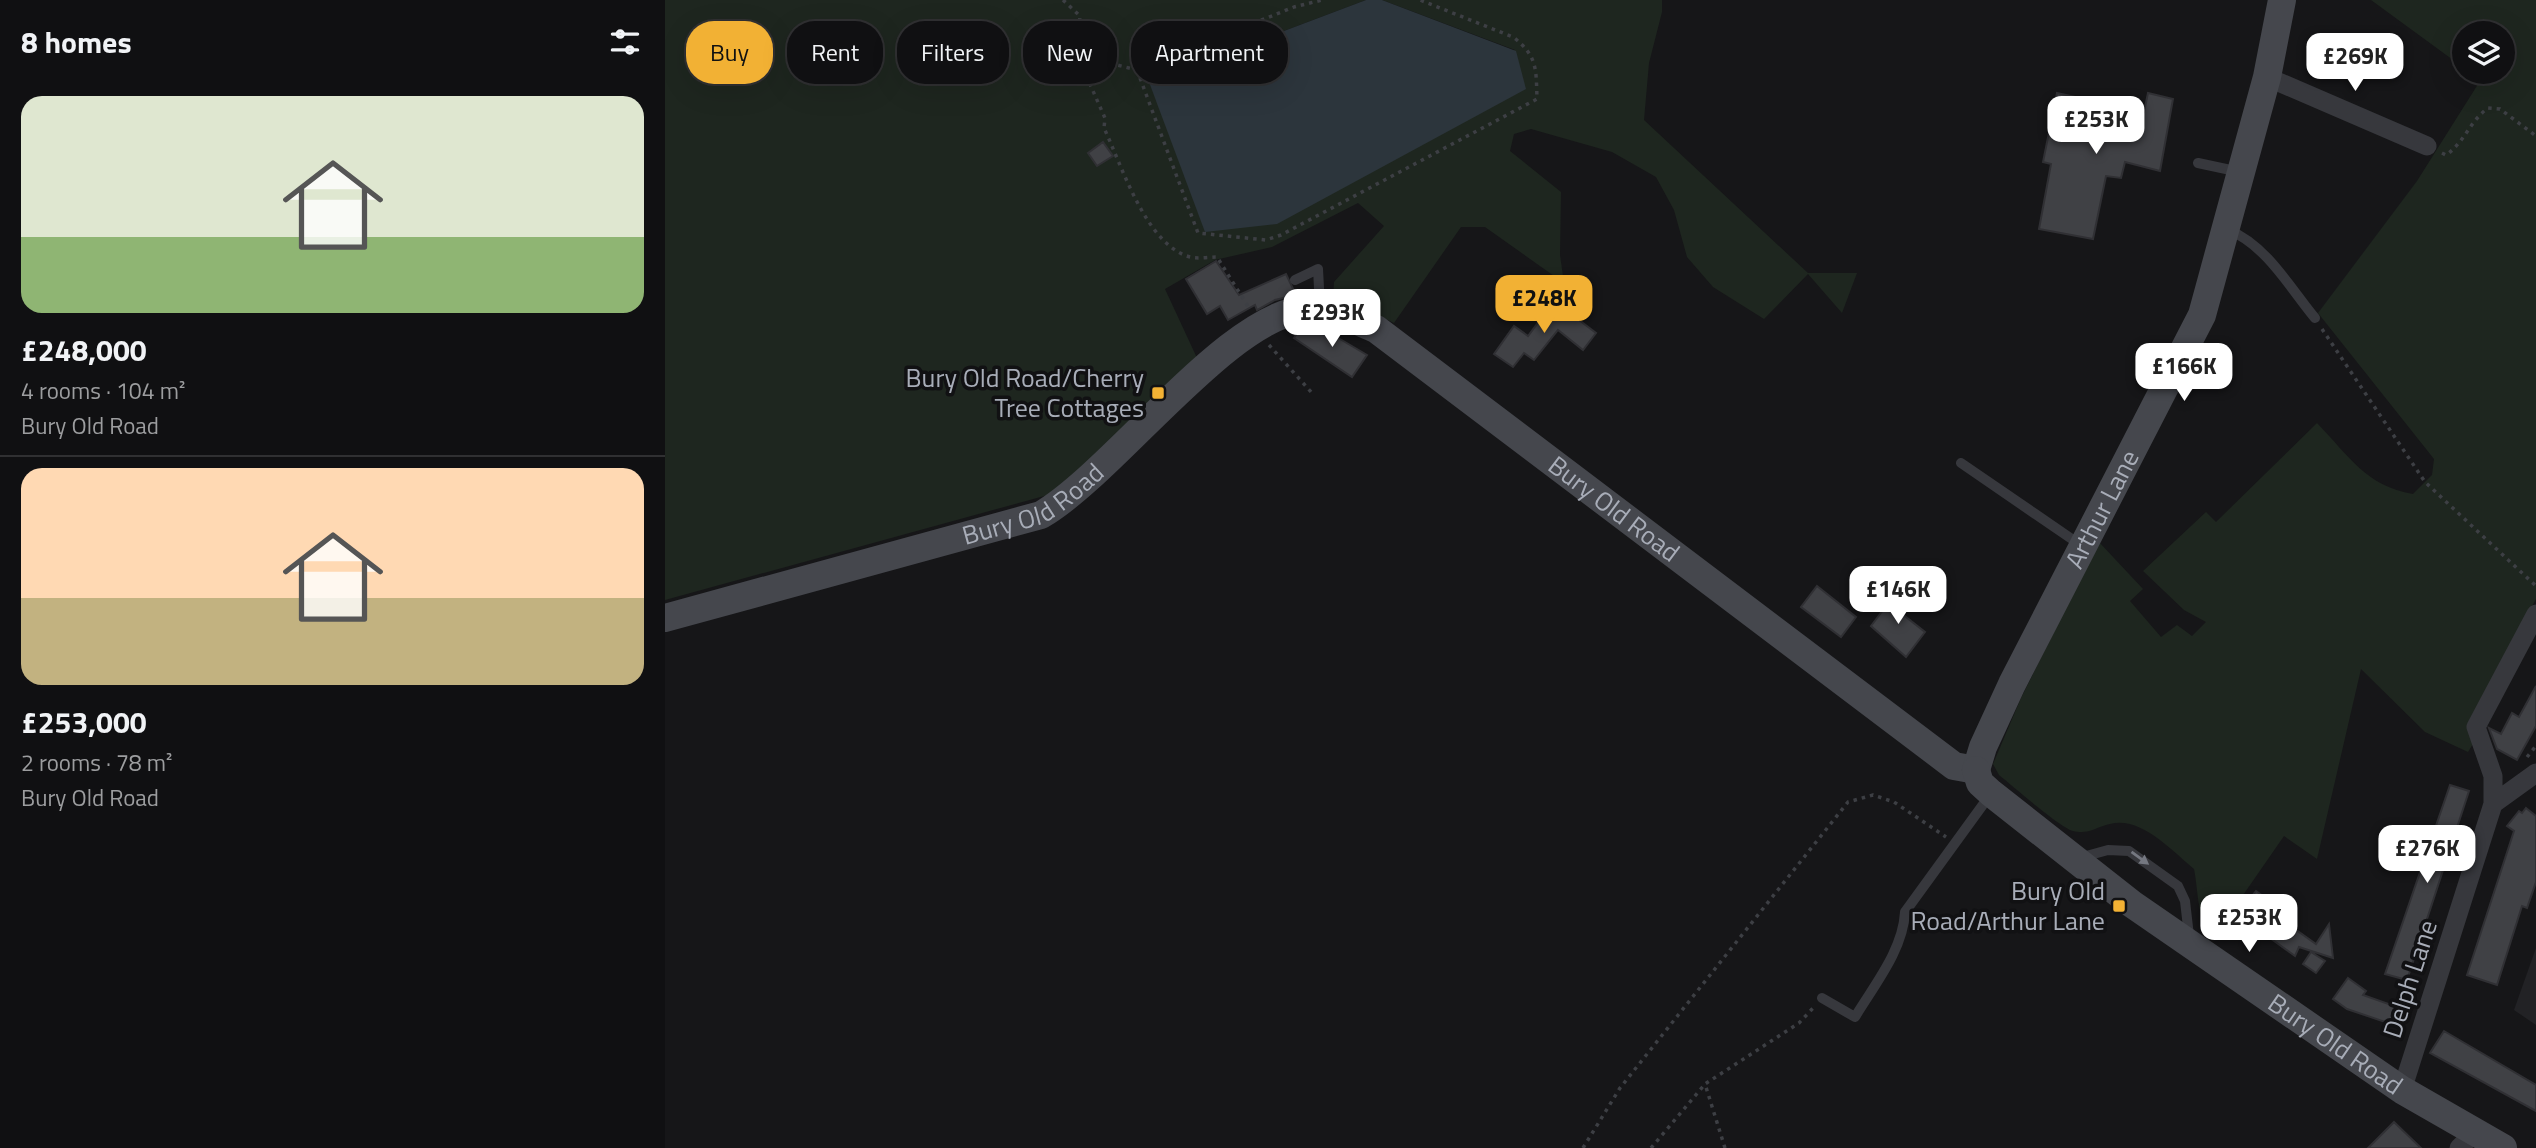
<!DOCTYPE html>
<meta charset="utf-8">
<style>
:root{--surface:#101012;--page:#19191b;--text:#f1f3f6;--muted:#9c9d9f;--line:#303032;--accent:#f2b134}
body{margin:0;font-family:"Titillium Web",sans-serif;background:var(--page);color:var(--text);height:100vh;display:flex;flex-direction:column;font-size:26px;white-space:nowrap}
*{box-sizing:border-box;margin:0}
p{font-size:23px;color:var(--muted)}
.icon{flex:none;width:38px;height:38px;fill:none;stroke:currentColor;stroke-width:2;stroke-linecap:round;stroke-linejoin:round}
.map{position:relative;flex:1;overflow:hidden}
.details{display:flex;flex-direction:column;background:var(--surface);width:665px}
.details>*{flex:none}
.banner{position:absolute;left:21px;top:21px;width:665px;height:63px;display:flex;gap:14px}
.tools{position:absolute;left:1787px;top:21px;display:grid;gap:14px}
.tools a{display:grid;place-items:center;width:63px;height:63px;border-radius:50%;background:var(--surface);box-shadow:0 7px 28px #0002,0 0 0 2px var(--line);font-size:35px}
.price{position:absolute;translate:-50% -60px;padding:0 16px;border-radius:14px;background:#fff;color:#222;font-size:23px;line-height:46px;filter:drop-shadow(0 2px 4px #0008)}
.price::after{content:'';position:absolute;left:50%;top:42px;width:21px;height:16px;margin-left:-10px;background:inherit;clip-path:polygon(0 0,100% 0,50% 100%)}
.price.selected{background:var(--accent);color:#111}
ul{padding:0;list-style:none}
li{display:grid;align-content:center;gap:14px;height:371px;padding:0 21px}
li+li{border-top:2px solid var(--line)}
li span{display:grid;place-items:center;height:217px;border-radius:21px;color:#555}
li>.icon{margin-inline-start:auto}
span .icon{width:126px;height:126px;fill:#fffc;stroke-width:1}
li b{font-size:30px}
h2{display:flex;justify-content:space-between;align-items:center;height:84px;padding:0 21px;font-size:30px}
.tag{padding:0 24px;border-radius:28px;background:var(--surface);box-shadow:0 7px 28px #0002,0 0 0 2px var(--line);font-size:24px;line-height:63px}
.tag.selected{background:var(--accent);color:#111}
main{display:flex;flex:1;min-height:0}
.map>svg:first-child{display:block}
.built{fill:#222225}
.green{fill:#1e261f}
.water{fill:#2c353c}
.building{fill:#404145;stroke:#303034;stroke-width:2}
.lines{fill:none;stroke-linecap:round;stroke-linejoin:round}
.path{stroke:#3d3f44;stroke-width:3.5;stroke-dasharray:3.5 5;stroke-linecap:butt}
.lane{stroke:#37383d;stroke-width:10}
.street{stroke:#37383d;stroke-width:19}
.secondary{stroke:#45474d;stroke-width:28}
.oneway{fill:#757881}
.poi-dot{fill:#f2b134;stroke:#111113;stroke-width:2.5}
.labels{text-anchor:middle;stroke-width:7;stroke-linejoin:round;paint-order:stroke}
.poi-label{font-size:26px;fill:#a8adb8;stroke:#111113;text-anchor:end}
.street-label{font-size:26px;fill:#a8adb8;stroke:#111113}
</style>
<main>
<section class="details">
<h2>8 homes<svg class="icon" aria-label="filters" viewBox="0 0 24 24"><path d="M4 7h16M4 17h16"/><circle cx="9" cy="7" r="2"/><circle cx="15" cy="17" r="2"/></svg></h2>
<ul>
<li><span style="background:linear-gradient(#dfe7d0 65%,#8fb573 0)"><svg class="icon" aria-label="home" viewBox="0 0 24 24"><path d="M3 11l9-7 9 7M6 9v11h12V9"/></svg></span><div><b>£248,000</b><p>4 rooms · 104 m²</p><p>Bury Old Road</p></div></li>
<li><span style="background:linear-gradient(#ffd9b3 60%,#c2b280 0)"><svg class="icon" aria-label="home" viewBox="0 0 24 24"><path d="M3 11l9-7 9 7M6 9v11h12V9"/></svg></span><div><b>£253,000</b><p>2 rooms · 78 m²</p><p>Bury Old Road</p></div></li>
</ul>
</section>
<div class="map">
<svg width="1871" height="1148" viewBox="0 0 1871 1148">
<rect width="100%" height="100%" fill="#161618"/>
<path class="built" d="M1871,948V1025L1849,1010Z"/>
<path class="green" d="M0,0H701L484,82L850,50L717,0H997V12L984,63L979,120L1143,273H1192L1177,313L1143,274L1099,319L1048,287L1022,257L1009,210L991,177L947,152L866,129L849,134L845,151L896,192L895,255L899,283L820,227H796L729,323L687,303L668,299L669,282L719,226L693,203L607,247L550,260L500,289L532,358L390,493L0,600Z
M1706,0H1871V599L1802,725L1811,739L1803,752L1760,732L1696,669L1652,859L1619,836L1549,937C1531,918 1534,894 1529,869C1507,851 1476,816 1445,824C1431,827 1423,835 1408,831C1393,826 1349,787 1334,775L1328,764L1356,698L1434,542L1478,589L1465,601L1496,637L1512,625L1527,636L1541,622L1519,610L1478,571L1541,512L1551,522L1652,423C1684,456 1701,486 1748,494L1767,475L1769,459L1653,313L1752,181L1815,81L1804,72H1838V33H1799V68Z"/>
<path class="water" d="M701,0H717L851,51L861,89L612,224L540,232L484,82Z"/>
<path class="building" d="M1392,93L1479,112L1483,93L1508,99L1495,171L1460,162L1456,178L1441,176L1428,239L1374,229L1386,164L1378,162Z
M438,142L448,156L432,166L423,153Z
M551,261L574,295L621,274L631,295L610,300L592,310L590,305L563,320L555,306L542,314L521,279Z
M889,301L931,333L918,350L893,330L869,360L859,353L848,367L829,354L849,326L863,336Z
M653,326L702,355L687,377L629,338L636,328Z
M1152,586L1191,617L1176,637L1136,607Z
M1231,593L1244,603L1236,613L1260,632L1241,657L1206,626Z
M1871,686V726L1852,760L1832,749L1824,728L1836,734L1847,713L1854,717Z
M1785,785L1804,791L1742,980L1720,974Z
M1861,808L1871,816V882L1862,908L1857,906L1832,985L1802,975L1849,831L1842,826L1854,811L1857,813Z
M1591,891L1615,908L1610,915L1651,944L1664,924L1668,958L1634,947L1630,956L1572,914Z
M1646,952L1660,961L1651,973L1638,964Z
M1683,978L1701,991L1698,995L1735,1008L1729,1025L1682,1009L1668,999Z
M1779,1031L1871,1085V1111L1765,1053Z
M1729,1122L1756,1148H1703Z"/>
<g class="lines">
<path class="path" d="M398,0L415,16L412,55L440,118L439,128C457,166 481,245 525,257C533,259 544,257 552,257L584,308
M412,55L472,70L629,7L657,0
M472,70L533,233L601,240L616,235L872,99C871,70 873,56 848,37L755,0
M1777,153L1781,155C1799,143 1805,121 1823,108L1835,109L1871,136
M1657,329L1760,482L1871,586
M604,345L647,393
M1862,757L1871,746
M918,1148L955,1088L1183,802L1208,795L1229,802L1281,837
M986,1148L1040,1084
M1060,1148L1040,1084L1134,1023L1149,1007"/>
<path class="lane" d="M1533,163L1575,172
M1564,230C1602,246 1625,288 1650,318
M630,280L653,269L655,307
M1296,463L1417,546
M1414,858L1443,850L1464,851L1513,886L1520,901L1524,936
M1157,998L1190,1017C1210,984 1238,950 1240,912L1325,795"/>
<path class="street" d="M1602,77L1762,146
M1828,804V776L1811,727L1871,614
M1737,1090L1828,804L1871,773
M1794,1148L1809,1133"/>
<g class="secondary">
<path id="s1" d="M0,618L376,515C451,471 566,310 645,309C669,308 689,320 711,329L1289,766L1311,770"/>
<path id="s2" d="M1311,770L1318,747L1347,684L1537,315L1602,77L1617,0"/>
<path id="s3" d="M1311,770L1315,783L1326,793L1467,904L1525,944L1737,1090L1838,1148"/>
</g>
</g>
<defs><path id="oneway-solid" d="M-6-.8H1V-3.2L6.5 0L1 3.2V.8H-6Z" transform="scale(1.75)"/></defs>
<use class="oneway" href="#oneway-solid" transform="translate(1475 858) rotate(36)"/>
<g class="poi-dot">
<rect x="486" y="386" width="14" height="14" rx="3.5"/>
<rect x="1447" y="899" width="14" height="14" rx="3.5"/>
</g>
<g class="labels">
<g class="poi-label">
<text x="479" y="387">Bury Old Road/Cherry<tspan x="479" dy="30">Tree Cottages</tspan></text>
<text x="1440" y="900">Bury Old<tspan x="1440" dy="30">Road/Arthur Lane</tspan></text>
</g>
<g class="street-label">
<text dy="9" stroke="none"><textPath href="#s1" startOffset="387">Bury Old Road</textPath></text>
<text dy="9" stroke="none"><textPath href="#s1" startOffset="1101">Bury Old Road</textPath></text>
<text dy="9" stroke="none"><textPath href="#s2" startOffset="290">Arthur Lane</textPath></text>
<text transform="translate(1745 979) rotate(-72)" y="9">Delph Lane</text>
<text dy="9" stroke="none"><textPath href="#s3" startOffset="455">Bury Old Road</textPath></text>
</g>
</g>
</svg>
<div class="tools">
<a><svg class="icon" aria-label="layers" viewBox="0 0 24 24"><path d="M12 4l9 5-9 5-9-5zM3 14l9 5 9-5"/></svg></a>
</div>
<b class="price" style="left:1690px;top:93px">£269K</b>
<b class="price" style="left:1431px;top:156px">£253K</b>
<b class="price selected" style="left:879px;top:335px">£248K</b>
<b class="price" style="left:667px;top:349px">£293K</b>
<b class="price" style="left:1519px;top:403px">£166K</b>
<b class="price" style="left:1233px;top:626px">£146K</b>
<b class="price" style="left:1762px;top:885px">£276K</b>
<b class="price" style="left:1584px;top:954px">£253K</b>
<div class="banner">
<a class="tag selected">Buy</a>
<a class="tag">Rent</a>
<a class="tag">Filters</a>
<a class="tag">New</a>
<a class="tag">Apartment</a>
</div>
</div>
</main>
